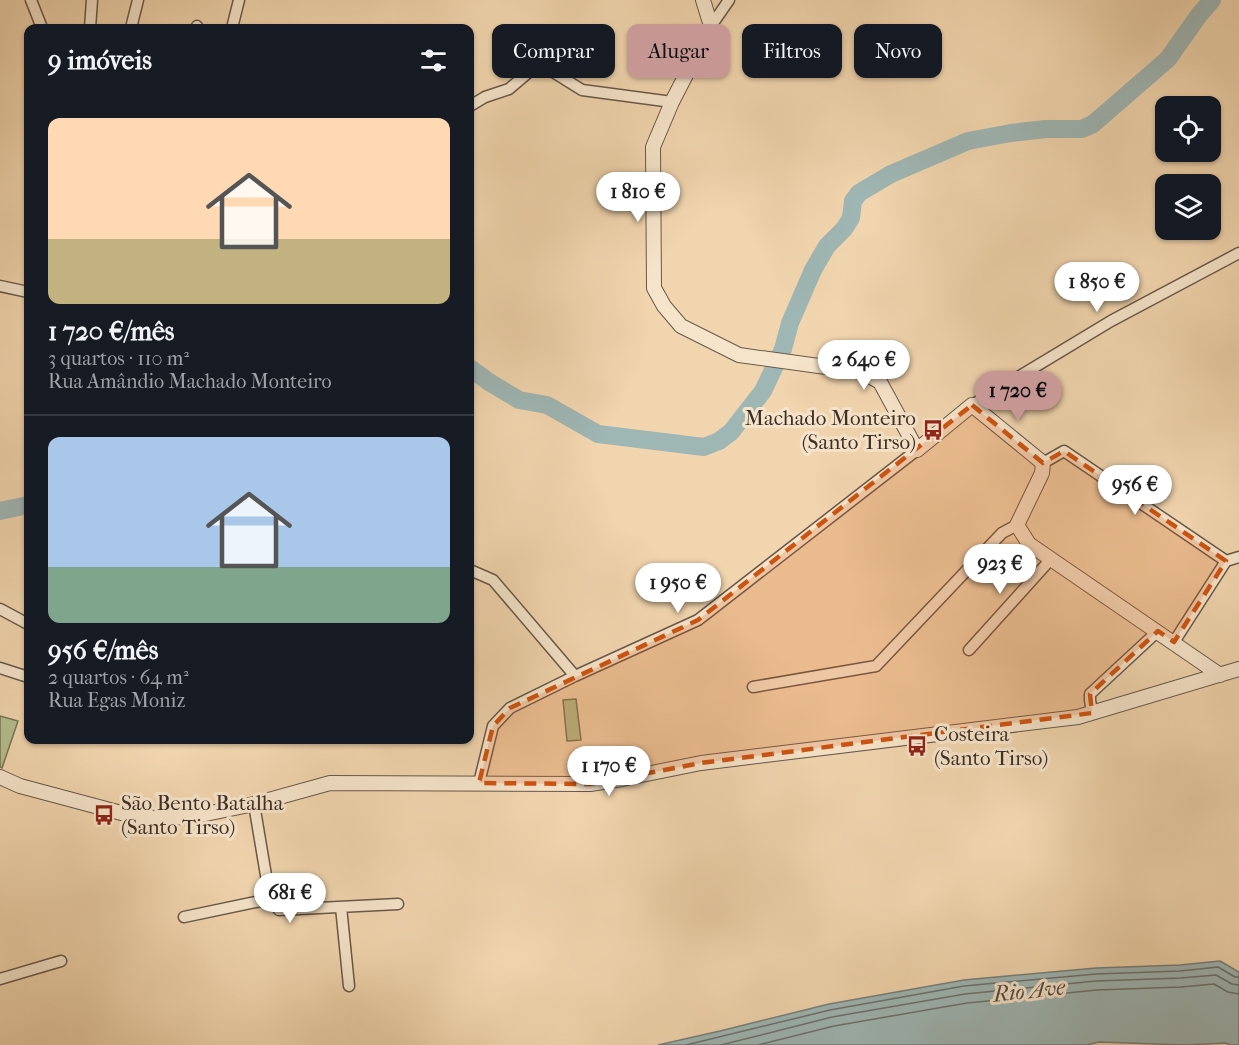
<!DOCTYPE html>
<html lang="pt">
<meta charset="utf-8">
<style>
:root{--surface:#171b24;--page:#242831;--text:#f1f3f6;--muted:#9ea1a6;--line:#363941;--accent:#c59692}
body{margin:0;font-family:"IM FELL French Canon",serif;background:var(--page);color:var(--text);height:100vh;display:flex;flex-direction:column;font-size:22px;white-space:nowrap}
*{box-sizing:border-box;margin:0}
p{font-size:20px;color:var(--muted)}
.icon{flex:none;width:33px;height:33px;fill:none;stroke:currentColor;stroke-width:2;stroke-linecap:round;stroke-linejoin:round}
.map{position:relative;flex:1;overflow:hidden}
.details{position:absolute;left:24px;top:24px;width:450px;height:720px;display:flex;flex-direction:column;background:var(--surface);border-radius:12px;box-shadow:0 2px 4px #0004}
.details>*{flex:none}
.banner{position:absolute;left:492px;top:24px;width:570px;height:54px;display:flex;gap:12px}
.controls{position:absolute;left:1155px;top:96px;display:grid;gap:12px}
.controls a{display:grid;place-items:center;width:66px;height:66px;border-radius:12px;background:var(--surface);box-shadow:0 2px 4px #0004;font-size:30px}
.price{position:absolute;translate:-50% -51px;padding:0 14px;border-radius:21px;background:#fff;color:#222;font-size:20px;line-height:39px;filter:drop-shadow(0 2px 3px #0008)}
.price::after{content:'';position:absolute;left:50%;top:36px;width:18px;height:14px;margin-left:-9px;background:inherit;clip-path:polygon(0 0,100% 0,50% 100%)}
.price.on{background:var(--accent);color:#111}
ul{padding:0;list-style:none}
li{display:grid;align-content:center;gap:12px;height:318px;padding:0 24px}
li+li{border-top:2px solid var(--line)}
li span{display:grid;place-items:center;height:186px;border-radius:12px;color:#555}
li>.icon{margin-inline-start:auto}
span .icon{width:108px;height:108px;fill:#fffc;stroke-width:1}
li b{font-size:26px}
h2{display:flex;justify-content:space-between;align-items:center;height:72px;padding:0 24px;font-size:26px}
.pill{padding:0 21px;border-radius:12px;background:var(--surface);box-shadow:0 2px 4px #0004;font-size:21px;line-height:54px}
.pill.on{background:var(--accent);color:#111}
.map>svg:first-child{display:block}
.green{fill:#b5be8e;stroke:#78765a;stroke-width:1.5}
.water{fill:#9eb6b4;stroke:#76807c;stroke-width:1.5}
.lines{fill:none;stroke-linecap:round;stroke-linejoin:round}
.shore{stroke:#6c726e;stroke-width:1.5}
.river{stroke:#9eb6b4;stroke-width:18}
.minor-casing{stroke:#685849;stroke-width:13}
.tertiary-casing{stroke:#685849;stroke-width:16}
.minor{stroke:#f6e4ca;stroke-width:10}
.tertiary{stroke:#f6e4ca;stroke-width:14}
.marked{fill:#ce5310;fill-opacity:0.2;stroke:#ce5310;stroke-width:4.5;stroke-dasharray:12 8;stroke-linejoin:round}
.labels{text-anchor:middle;stroke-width:6;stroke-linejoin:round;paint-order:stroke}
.poi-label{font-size:21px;fill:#3b2e27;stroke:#f6e4ca;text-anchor:start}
.water-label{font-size:22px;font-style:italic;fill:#4f4943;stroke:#f6e4ca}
</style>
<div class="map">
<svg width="1239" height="1045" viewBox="0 0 1239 1045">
<rect width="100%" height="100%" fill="#f1d5ae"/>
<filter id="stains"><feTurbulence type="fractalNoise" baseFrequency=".00333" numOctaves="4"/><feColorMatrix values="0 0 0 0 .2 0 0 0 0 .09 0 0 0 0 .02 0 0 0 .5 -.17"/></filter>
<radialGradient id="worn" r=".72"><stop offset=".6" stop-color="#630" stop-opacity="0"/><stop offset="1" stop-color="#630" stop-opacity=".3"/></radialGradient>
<path class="green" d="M576,699L581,740L567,741L563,700Z
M0,716L18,721L2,768L0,767Z"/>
<path class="water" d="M1220,961L1239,972V1045H1230L1226,1043L1185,1045L1099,1042L1087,1045H658L720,1031L829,1004L964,980L1096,968L1180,965Z"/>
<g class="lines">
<path class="shore" d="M686,1045L830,1010L964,986L1096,974L1180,971L1218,967L1235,977H1239
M721,1045L832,1017L965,994L1096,981L1181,978L1216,975L1232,984L1239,985
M758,1045L834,1026L967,1003L1097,990L1181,987L1214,984L1228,992L1239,994"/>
<path class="river" d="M470,368L489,382L519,400L547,405L598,434L704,447L719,441L731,432L763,391L783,349L790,323L813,270L827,246L844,229L851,218L853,201L859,193L891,174L968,141L1011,133L1046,129H1082L1093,124L1168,59L1199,15L1212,0
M0,511L28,505"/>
<g class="minor-casing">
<path id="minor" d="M31,0L42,28
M711,26L729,0
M90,28L92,0
M131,28L138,0
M197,28V26
M232,28L239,0
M470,106L485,97L509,89L536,66L550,70L582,90L672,102
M0,286L28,292
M972,405L1111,321L1239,253
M1043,463L1064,451L1226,561
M470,570L493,580L575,676
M0,609L28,624
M1174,642L1226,561L1239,557
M969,650L1051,559
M0,668L28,677
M753,687L876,666L1002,533L1017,525
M1092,713L1090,700V694L1158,631
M479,783L493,726L510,708L575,676L698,620L917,450
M254,804L270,899
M341,907L349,986
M184,917L270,899L279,910L398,904
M0,979L61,961"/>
</g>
<g class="tertiary-casing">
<path id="tertiary" d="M703,0L711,26L672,102L653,147L654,288L664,306L681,326L739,355L862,372L880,382L917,450L972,405L1043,463L1042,473L1017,525L1029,544L1220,675
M0,777L20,786L110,810L129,815L153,818L191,817L254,804L330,783L590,784L622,779L701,763L1078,717L1239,669"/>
</g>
<use href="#minor" class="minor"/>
<use href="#tertiary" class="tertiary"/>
</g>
<path class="marked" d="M972,405L1043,463L1064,451L1226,561L1174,642L1158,631L1090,694L1092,713L701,763L590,784L479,783L493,726L510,708L698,620Z"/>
<defs>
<g id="bus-bare" transform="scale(1.62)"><path d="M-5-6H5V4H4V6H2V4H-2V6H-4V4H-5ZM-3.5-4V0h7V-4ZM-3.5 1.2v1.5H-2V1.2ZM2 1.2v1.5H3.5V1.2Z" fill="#8f2418" stroke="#f6e4ca" stroke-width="2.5" paint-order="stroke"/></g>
</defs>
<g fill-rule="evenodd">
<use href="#bus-bare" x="933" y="430"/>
<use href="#bus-bare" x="917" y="746"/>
<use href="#bus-bare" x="104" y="815"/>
</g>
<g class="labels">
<g class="poi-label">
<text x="916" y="425" text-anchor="end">Machado Monteiro<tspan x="916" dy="24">(Santo Tirso)</tspan></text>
<text x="934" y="741">Costeira<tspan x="934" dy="24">(Santo Tirso)</tspan></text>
<text x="121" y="810">São Bento Batalha<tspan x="121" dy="24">(Santo Tirso)</tspan></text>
</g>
<g class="water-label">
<text transform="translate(1029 990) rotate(-6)" y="8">Rio Ave</text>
</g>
</g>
<rect width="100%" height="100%" filter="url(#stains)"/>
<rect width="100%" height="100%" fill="url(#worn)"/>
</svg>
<div class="controls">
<a><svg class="icon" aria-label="locate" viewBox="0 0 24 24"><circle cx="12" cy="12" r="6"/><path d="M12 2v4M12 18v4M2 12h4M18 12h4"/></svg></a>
<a><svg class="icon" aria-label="layers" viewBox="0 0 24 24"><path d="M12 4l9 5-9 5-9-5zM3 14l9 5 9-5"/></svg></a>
</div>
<b class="price" style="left:638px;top:223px">1 810 €</b>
<b class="price" style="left:1097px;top:313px">1 850 €</b>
<b class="price" style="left:864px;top:391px">2 640 €</b>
<b class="price on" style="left:1018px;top:422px">1 720 €</b>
<b class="price" style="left:1135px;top:516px">956 €</b>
<b class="price" style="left:1000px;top:595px">923 €</b>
<b class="price" style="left:678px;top:614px">1 950 €</b>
<b class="price" style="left:609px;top:797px">1 170 €</b>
<b class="price" style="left:290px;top:924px">681 €</b>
<div class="banner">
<a class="pill">Comprar</a>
<a class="pill on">Alugar</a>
<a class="pill">Filtros</a>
<a class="pill">Novo</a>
</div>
<section class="details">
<h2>9 imóveis<svg class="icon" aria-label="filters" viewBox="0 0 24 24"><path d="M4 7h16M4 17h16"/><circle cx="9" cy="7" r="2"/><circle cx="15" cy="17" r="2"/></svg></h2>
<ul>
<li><span style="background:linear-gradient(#ffd9b3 65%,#c2b280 0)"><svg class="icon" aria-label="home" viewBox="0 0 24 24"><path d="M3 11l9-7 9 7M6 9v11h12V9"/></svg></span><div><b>1 720 €/mês</b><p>3 quartos · 110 m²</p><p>Rua Amândio Machado Monteiro</p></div></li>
<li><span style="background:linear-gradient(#a9c7e8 70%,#7fa58c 0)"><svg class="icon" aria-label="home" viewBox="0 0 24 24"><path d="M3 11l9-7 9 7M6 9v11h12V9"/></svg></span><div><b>956 €/mês</b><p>2 quartos · 64 m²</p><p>Rua Egas Moniz</p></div></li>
</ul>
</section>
</div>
